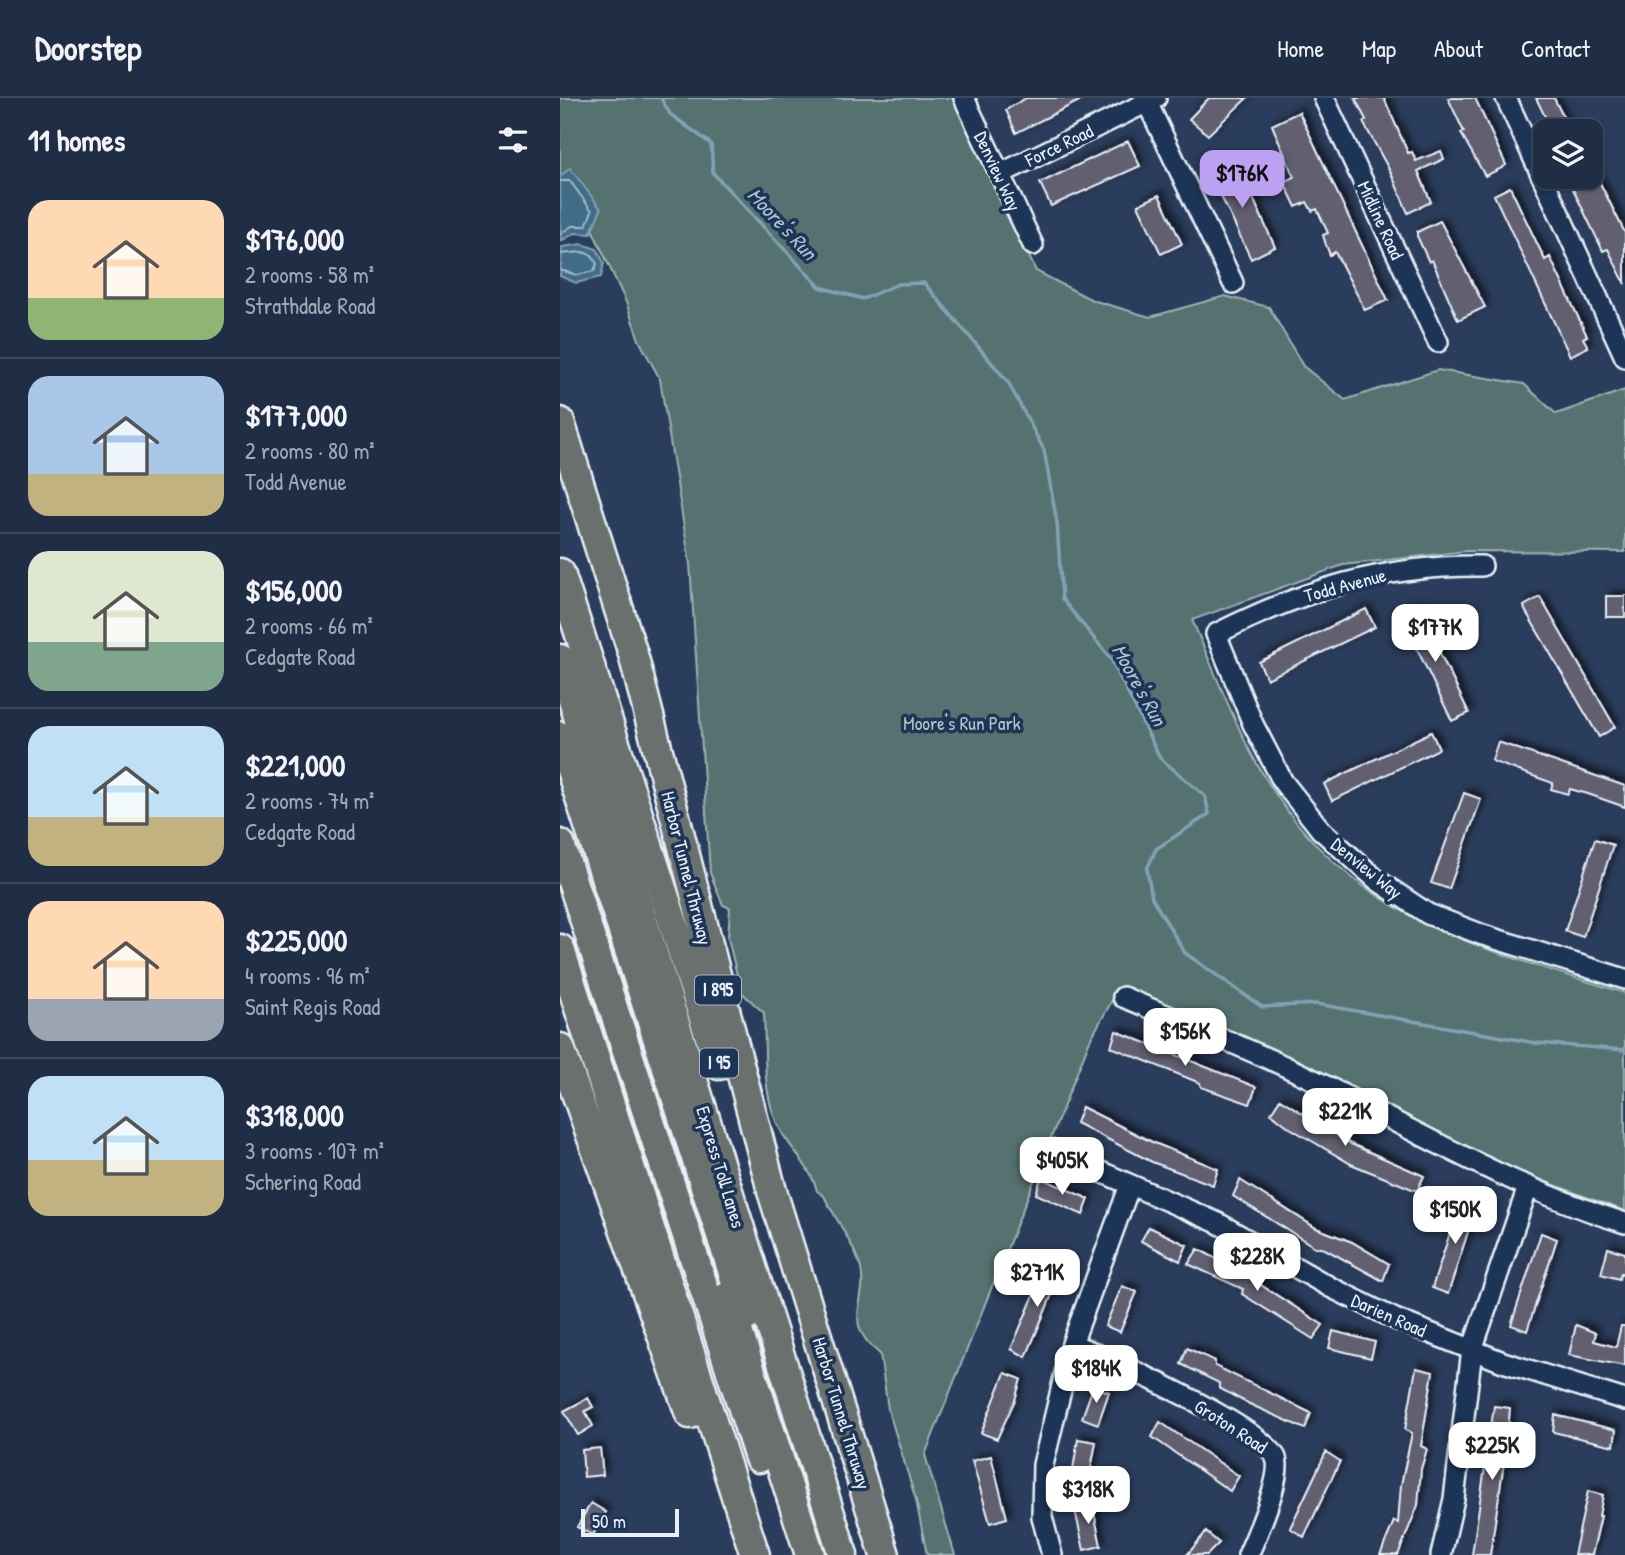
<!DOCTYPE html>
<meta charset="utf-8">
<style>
:root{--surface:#202e45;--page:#28364c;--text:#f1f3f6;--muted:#a2a8b3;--line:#3d4a5e;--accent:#bca0f2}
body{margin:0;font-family:"Patrick Hand",sans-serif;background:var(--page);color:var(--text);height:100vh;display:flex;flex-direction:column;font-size:26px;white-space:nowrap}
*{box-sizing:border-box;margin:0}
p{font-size:23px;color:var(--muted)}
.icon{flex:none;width:38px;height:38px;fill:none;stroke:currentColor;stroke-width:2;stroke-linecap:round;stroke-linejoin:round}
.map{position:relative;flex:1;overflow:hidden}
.sheet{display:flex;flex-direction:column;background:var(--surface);width:560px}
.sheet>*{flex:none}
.controls{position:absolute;left:973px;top:21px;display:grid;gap:14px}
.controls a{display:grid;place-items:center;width:70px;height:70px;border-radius:14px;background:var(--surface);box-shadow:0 2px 5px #0004,0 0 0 2px var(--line);font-size:35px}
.scale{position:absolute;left:21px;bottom:18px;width:98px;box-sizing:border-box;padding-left:7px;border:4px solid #e8f1f8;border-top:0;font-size:19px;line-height:24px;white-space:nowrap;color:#e8f1f8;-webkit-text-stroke:5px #1d3557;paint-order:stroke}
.price{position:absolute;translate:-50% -60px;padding:0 16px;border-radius:14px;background:#fff;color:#222;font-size:23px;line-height:46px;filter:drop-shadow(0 2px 4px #0008)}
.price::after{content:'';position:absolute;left:50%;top:42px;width:21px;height:16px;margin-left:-10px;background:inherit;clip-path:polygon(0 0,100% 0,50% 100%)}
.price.active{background:var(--accent);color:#111}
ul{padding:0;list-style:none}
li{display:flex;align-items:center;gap:21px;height:175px;padding:0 28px}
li+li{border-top:2px solid var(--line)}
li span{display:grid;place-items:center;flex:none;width:196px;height:140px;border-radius:21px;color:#555}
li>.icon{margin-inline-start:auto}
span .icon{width:84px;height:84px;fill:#fffc;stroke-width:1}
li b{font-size:30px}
h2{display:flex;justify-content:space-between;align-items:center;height:84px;padding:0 28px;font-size:30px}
header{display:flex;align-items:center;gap:42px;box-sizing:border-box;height:98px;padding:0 35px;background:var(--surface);border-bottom:2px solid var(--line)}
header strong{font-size:33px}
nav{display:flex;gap:38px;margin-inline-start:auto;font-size:24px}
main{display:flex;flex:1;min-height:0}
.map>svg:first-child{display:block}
.green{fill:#547270;stroke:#9eb2b4;stroke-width:2}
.water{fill:#406c87;stroke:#83a1b4;stroke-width:2}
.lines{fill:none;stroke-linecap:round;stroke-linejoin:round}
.shore{stroke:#a5bccb;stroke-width:2}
.stream{stroke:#83a1b4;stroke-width:3.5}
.building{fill:#625e70;stroke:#e8f1f8;stroke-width:2;filter:url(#shadow)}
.minor-casing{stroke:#e8f1f8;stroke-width:24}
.highway-casing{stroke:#e8f1f8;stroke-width:33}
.minor{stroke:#1d3557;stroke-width:19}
.highway{stroke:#6b706d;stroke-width:28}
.labels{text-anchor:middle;stroke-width:7;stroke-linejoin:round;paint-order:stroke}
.shield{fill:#1d3557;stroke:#abb9c8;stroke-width:2}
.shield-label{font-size:18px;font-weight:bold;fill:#e8f1f8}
.street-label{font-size:19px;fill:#e8f1f8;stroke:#1d3557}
.park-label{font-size:19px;fill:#b4c5c8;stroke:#1d3557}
.water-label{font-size:21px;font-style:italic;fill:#adc2d0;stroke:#1d3557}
</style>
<header>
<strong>Doorstep</strong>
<nav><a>Home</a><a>Map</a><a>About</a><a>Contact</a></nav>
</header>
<main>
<section class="sheet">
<h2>11 homes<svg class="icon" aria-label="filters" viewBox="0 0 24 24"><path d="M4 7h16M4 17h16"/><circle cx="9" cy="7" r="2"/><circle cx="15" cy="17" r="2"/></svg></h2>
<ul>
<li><span style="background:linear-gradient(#ffd9b3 70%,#8fb573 0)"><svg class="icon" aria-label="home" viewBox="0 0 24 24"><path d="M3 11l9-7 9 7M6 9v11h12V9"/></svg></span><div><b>$176,000</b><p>2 rooms · 58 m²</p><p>Strathdale Road</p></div></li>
<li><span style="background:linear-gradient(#a9c7e8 70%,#c2b280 0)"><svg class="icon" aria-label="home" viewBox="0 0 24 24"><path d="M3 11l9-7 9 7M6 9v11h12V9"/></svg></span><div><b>$177,000</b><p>2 rooms · 80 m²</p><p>Todd Avenue</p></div></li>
<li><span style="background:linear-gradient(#dfe7d0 65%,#7fa58c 0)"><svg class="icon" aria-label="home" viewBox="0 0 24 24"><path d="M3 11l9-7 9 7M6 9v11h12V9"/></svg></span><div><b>$156,000</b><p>2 rooms · 66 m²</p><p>Cedgate Road</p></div></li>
<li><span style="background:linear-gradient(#bfe0f5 65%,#c2b280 0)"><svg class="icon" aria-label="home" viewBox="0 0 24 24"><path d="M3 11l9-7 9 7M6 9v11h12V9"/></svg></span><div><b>$221,000</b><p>2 rooms · 74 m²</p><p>Cedgate Road</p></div></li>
<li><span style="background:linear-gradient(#ffd9b3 70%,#9aa5b1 0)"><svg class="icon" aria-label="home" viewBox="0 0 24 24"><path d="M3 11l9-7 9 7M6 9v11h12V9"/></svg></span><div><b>$225,000</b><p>4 rooms · 96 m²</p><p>Saint Regis Road</p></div></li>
<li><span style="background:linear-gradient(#bfe0f5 60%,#c2b280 0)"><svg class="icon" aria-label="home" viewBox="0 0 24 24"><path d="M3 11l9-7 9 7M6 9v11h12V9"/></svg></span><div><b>$318,000</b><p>3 rooms · 107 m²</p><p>Schering Road</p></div></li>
</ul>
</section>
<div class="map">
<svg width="1065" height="1457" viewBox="0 0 1065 1457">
<defs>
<filter id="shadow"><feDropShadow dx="4" dy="-4" stdDeviation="3.5" flood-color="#0009"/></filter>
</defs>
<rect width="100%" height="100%" fill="#2b3d5c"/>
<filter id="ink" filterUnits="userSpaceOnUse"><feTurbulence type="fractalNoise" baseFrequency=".0143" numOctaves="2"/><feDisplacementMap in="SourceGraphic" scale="14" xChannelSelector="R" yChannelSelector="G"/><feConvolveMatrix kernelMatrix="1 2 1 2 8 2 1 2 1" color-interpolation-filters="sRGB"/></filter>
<g filter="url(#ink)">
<path class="green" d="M0,0H393L476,173L532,202L590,219L665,198L709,209L743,268L785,302L878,272L964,286L996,316L1065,292V454L907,453L783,467L632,522C651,565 668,610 690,653C775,816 903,845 1065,895V1113C891,1052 725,970 558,892L530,942L365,1357L395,1457H367L356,1402L328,1311L320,1256C278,1222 311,1204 300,1167C292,1143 275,1120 264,1098L257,1093C250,1065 223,1045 214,1018C202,986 206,948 204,915L181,894L168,840L170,810L163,807L150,775L130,466L100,281L79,242L66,204L31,129L0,76Z"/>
<path class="water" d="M10,70L41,111L30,136L15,135L1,143L0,75L2,77Z
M22,146L37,151L44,165L41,179L16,185L0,178L2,149Z"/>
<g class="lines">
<path class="shore" d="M0,83H10L32,113L26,128H12L0,136
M0,156L22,154L32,157L37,166L34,173L17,177L0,172"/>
<path class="stream" d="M101,0L110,16L151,46L153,75L260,189L303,201L338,186L364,185L448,284L484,352L497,425L502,501L551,561L600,660L645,698L649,716L596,751L587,771L592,800L625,855L702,909L757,906L976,945L1065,952"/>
</g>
<path class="building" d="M466,0H525L456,35L446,12Z
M649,0H687L648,37L629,21Z
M795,0H824L848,55L852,54L856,63L881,53L884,61L858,73L871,104L848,115L831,75L803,24L806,22Z
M888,0H915L946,67L942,70L925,78L901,35L904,34Z
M976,0H994L1010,33H992Z
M739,14L828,202L805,212L775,154L770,157L766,147L763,137L768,135L757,111L752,113L747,104L736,109L724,84L734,79L712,27Z
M568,43L580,68L491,108L480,85Z
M670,63L686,92L689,91L715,149L691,161L649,73Z
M1031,67L1065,135V186L1048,151L1043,153L1009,83L1031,79Z
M950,89L985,162L990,159L1027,238L1023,240L1028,249L1010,258L934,97Z
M599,97L622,146L601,156L578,107Z
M880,123L925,209L898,222L872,162L869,164L857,138V134Z
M1046,498H1065V519H1046Z
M980,499L1055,629L1039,639L965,512L964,508Z
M857,508L909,615L892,623L840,516Z
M806,511L815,529L707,581L699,564Z
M871,634L879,650L877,652L772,703L764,686Z
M938,644L1065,688V709L1028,696L1010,691L1008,696L991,691L993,685L934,664L932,662Z
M904,695L921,701L889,791L871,785Z
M1035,741L1053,747L1023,839L1005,833Z
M556,933L696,989L690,1006L641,989L640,985L551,949Z
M720,1001L791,1046L864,1078L857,1093L791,1066L730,1030L711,1015Z
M522,1009L592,1044L658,1071L653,1087L592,1064L516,1025Z
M481,1080L529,1101L523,1117L476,1096Z
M680,1082L756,1130L792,1144L829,1166L823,1183L765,1151L755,1149L673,1098Z
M902,1098L917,1106L888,1196L872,1190Z
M589,1129L627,1147L620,1163L581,1143Z
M981,1135L997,1141L967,1233L951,1227Z
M1048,1150L1065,1155V1176L1061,1175L1059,1181L1041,1176Z
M638,1151L676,1171L763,1227L753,1241L682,1196L683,1191L628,1166Z
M488,1164L503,1170L466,1259L451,1251Z
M562,1188L577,1194L560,1234L545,1228Z
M1016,1227L1036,1235L1034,1243L1056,1249L1061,1228H1065V1268L1009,1257Z
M773,1233L815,1244L811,1260L769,1250Z
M627,1250L655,1263V1268L751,1315L745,1331L685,1304L659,1290V1285L621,1266Z
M856,1270L873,1274L861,1348L867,1351L861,1371L858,1407L838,1457H820L834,1423L838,1425L841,1387L852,1335L845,1332Z
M445,1275L461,1281L455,1302L437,1341L421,1335Z
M533,1289L549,1294L538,1326L522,1320Z
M28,1300L33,1309L25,1313L33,1328L18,1337L4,1313Z
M934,1308L950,1310L947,1345L930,1457H912Z
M995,1317L1056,1332L1054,1348L993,1334Z
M600,1324L679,1378L670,1393L592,1339Z
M518,1341L536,1344L528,1387L511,1384Z
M40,1350L43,1377L24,1379L22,1352Z
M766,1354L780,1363L744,1439L730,1430Z
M431,1358L447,1420L430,1425L412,1363Z
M1028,1393L1043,1397L1039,1418H1041L1032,1457H1014Z
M31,1405L46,1414L33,1437L17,1429Z
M532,1405L541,1448L524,1452L514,1408Z
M646,1434L659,1445L647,1457H627Z"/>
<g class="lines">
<g class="minor-casing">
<path id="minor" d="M404,0L473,147
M585,0L673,185
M764,0L878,244
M946,0L1065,259
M440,76L596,0
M922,468C824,467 743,492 656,536L693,626L723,684L761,732L817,782L868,816L923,837L1065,881
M563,899C634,929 705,957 774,992C869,1041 962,1093 1065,1125
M491,1052L658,1125L770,1189L835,1221L943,1264L1065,1302
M512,1246C547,1260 703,1329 716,1360C723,1378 696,1439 688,1457
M492,1457L482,1419L483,1367L512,1246L570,1087
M881,1457L894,1401L912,1252L968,1089"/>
</g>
<g class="highway-casing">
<path id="highway" d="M0,324L73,556L212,1093L325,1457
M0,475L159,967
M0,561L283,1457
M0,638L187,1218
M0,746L199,1360
M0,851L195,1457
M0,950L130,1316
M167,1199L250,1457"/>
</g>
<use href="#minor" class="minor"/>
<use href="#highway" class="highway"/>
</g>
</g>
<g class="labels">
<g class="shield">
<rect x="135" y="877.5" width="46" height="29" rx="5"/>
<rect x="140" y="950.5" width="38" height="29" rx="5"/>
</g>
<g class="shield-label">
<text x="158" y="898">I 895</text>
<text x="159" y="971">I 95</text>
</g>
<g class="street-label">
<text transform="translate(499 47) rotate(-26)" y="7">Force Road</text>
<text transform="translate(438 73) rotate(65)" y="7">Denview Way</text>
<text transform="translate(821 122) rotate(65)" y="7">Midline Road</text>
<text transform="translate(785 487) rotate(-15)" y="7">Todd Avenue</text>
<text transform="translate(127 770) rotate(76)" y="7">Harbor Tunnel Thruway</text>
<text transform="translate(807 770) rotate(39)" y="7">Denview Way</text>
<text transform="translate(161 1069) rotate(73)" y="7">Express Toll Lanes</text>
<text transform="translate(829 1217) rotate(24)" y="7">Darien Road</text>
<text transform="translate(282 1315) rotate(73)" y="7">Harbor Tunnel Thruway</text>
<text transform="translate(671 1328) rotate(33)" y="7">Groton Road</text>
</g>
<g class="park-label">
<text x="402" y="632">Moore's Run Park</text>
</g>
<g class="water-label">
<text transform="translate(222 126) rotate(47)" y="7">Moore's Run</text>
<text transform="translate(579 587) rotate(61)" y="7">Moore's Run</text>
</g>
</g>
</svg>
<div class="controls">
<a><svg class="icon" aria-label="layers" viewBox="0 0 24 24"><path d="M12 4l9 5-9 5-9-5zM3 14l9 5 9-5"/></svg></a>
</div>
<div class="scale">50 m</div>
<b class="price active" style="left:682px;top:112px">$176K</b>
<b class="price" style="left:875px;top:566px">$177K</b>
<b class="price" style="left:625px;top:970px">$156K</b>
<b class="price" style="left:785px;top:1050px">$221K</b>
<b class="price" style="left:502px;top:1099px">$405K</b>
<b class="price" style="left:895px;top:1148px">$150K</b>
<b class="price" style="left:697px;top:1195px">$228K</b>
<b class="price" style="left:477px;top:1211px">$271K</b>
<b class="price" style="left:536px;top:1307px">$184K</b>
<b class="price" style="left:932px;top:1384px">$225K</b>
<b class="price" style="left:528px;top:1428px">$318K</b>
</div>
</main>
